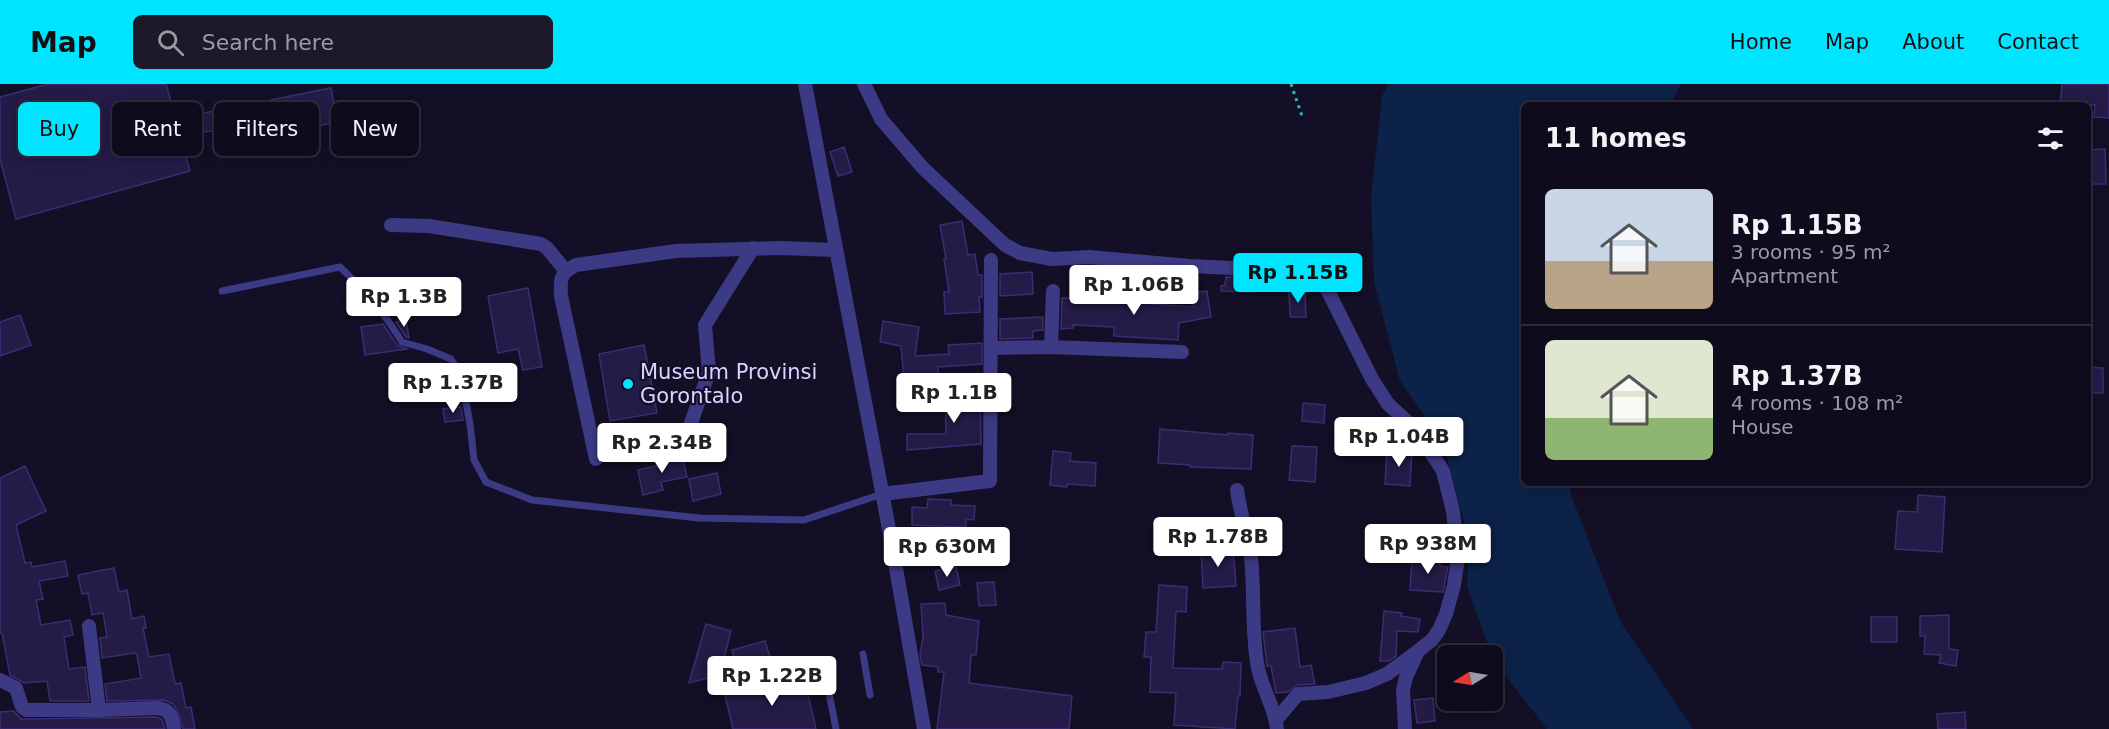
<!DOCTYPE html>
<meta charset="utf-8">
<style>
:root{--surface:#0e0b1c;--page:#1c1929;--text:#f1f3f6;--muted:#9b9ba3;--line:#2e2b3b;--accent:#00e5ff}
body{margin:0;font-family:"DejaVu Sans",sans-serif;background:var(--page);color:var(--text);height:100vh;display:flex;flex-direction:column;font-size:22px;white-space:nowrap}
*{box-sizing:border-box;margin:0}
p{font-size:20px;color:var(--muted)}
.icon{flex:none;width:33px;height:33px;fill:none;stroke:currentColor;stroke-width:2;stroke-linecap:round;stroke-linejoin:round}
.map{position:relative;flex:1;overflow:hidden}
.drawer{position:absolute;left:1521px;top:18px;width:570px;height:384px;display:flex;flex-direction:column;background:var(--surface);border-radius:9px;box-shadow:0 3px 15px #0003,0 0 0 2px var(--line)}
.drawer>*{flex:none}
.banner{position:absolute;left:18px;top:18px;width:570px;height:54px;display:flex;gap:12px}
.needle{width:39px;rotate:259deg}
.fabs{position:absolute;left:1437px;top:561px;display:grid;gap:12px}
.fabs a{display:grid;place-items:center;width:66px;height:66px;border-radius:9px;background:var(--surface);box-shadow:0 3px 15px #0003,0 0 0 2px var(--line);font-size:30px}
.price{position:absolute;translate:-50% -51px;padding:0 14px;border-radius:6px;background:#fff;color:#222;font-size:20px;line-height:39px;filter:drop-shadow(0 2px 3px #0008)}
.price::after{content:'';position:absolute;left:50%;top:36px;width:18px;height:14px;margin-left:-9px;background:inherit;clip-path:polygon(0 0,100% 0,50% 100%)}
.price.selected{background:var(--accent);color:#111}
ul{padding:0;list-style:none}
li{display:flex;align-items:center;gap:18px;height:150px;padding:0 24px}
li+li{border-top:2px solid var(--line)}
li span{display:grid;place-items:center;flex:none;width:168px;height:120px;border-radius:9px;color:#555}
li>.icon{margin-inline-start:auto}
span .icon{width:72px;height:72px;fill:#fffc;stroke-width:1}
li b{font-size:26px}
h2{display:flex;justify-content:space-between;align-items:center;height:72px;padding:0 24px;font-size:26px}
.pill{padding:0 21px;border-radius:9px;background:var(--surface);box-shadow:0 3px 15px #0003,0 0 0 2px var(--line);font-size:21px;line-height:54px}
.pill.selected{background:var(--accent);color:#111}
header{display:flex;align-items:center;gap:36px;box-sizing:border-box;height:84px;padding:0 30px;background:var(--accent);color:#111}
header strong{font-size:28px}
nav{display:flex;gap:33px;margin-inline-start:auto;font-size:21px}
.search{width:420px;height:54px;background:var(--page);display:flex;align-items:center;gap:15px;box-sizing:border-box;padding:0 21px;border-radius:9px;color:var(--muted);font-size:22px}
.map>svg:first-child{display:block}
.water{fill:#0c2248}
.building{fill:#241b47;stroke:#3b2d73;stroke-width:1.5}
.lines{fill:none;stroke-linecap:round;stroke-linejoin:round}
.path{stroke:#2fb8b0;stroke-width:3;stroke-dasharray:3 4.5;stroke-linecap:butt}
.lane{stroke:#3d3a85;stroke-width:7}
.street{stroke:#3d3a85;stroke-width:14}
.poi-dot{fill:#00e5ff;stroke:#130f26;stroke-width:2}
.labels{text-anchor:middle;stroke-width:4.5;stroke-linejoin:round;paint-order:stroke}
.poi-label{font-size:21px;fill:#d9d4ff;stroke:#130f26;text-anchor:start}
</style>
<header>
<strong>Map</strong>
<div class="search"><svg class="icon" aria-label="search" viewBox="0 0 24 24"><circle cx="10" cy="10" r="6"/><path d="M15 15l6 6"/></svg>Search here</div>
<nav><a>Home</a><a>Map</a><a>About</a><a>Contact</a></nav>
</header>
<div class="map">
<svg width="2109" height="645" viewBox="0 0 2109 645">
<rect width="100%" height="100%" fill="#130f26"/>
<path class="water" d="M1388,0H1681L1670,21H1524V399H1569L1571,411L1620,537L1693,645H1547L1494,577L1467,503L1469,455L1442,356L1400,297L1374,198L1371,114L1382,12Z"/>
<path class="building" d="M48,0H166L174,28L197,23L198,30L226,25L229,44L180,52L190,87L16,135L0,75V13Z
M2062,0H2109V34L2094,33L2095,21L2060,20Z
M331,4L337,38L277,50L270,16Z
M844,63L852,88L838,92L830,68Z
M2105,65L2106,100H2088V66Z
M962,137L968,171L975,170L978,191H982V213H979L980,228L945,230L944,208H949L944,175H946L940,141Z
M1032,188L1033,210L1000,212V190Z
M1226,193L1244,194V197L1260,194L1274,195L1276,204L1253,208L1221,207V202L1225,201Z
M528,204L542,283L523,286L518,265L498,269L488,212Z
M1207,207L1211,233L1179,239L1178,256L1114,252V243L1073,241V244L1061,245L1062,214L1109,215V217L1194,223L1191,209Z
M1289,208H1305L1306,233H1290Z
M20,231L31,261L0,272V238Z
M1043,233V246L1033,247V254L1000,255V235Z
M406,236L409,254L406,253L396,238Z
M883,237L919,243L915,272L949,270L948,261L982,259V280L938,283V293L904,295L901,262L880,258Z
M383,240L397,261L407,265L365,271L361,243Z
M644,261L657,329L610,337L599,270Z
M2088,283L2103,284V309H2088Z
M980,308L981,360L907,366V350H946L945,310Z
M1303,319L1325,321L1324,339L1302,337Z
M461,323L463,336L445,338L443,325Z
M1160,345L1228,351V349L1253,351L1251,385L1190,383V381L1158,379Z
M1292,362L1317,363L1315,398L1289,396Z
M1387,366L1412,367L1410,402L1385,400Z
M1053,367L1071,369L1070,377L1096,379L1095,402L1068,400L1067,403L1050,401Z
M682,370L687,393L661,398L663,406L643,411L638,386L664,380L663,376Z
M25,382L46,427L16,441L25,479L31,478L32,483L65,477L68,492L39,497L43,515L36,516L41,541L70,536L73,551L64,553L69,585L85,583L89,617H50L47,597L24,599L10,591L2,549H0V394Z
M717,389L721,410L693,417L689,395Z
M1918,411L1945,413L1942,468L1895,465L1898,427L1917,428Z
M928,415L951,416V421L975,422L974,436L966,435V443L912,441V423L927,424Z
M1233,464L1236,502L1203,504L1201,466Z
M1412,473L1440,475V482L1448,483L1443,508L1410,506Z
M956,483L960,501L939,506L935,487Z
M114,484L119,508L127,506L132,535L144,532L146,544H143L149,573L169,570L175,600L181,599L186,624L191,623L195,645H183L177,626L173,620L164,616L107,617L105,600L141,594L137,571L135,569L102,574L100,554L107,553L103,529L92,531L88,509L82,510L78,491Z
M994,498L996,521L979,522L977,499Z
M1159,501L1187,503L1186,528L1176,527L1173,584L1222,585L1223,578L1241,579L1240,612H1238L1235,645L1174,641L1176,609L1150,608L1151,573H1144L1146,548H1156Z
M945,519L946,531L979,537L976,571H971L969,599L1072,612L1069,645H937L944,588H938V583L922,581L920,571L923,553L921,520Z
M1384,527L1402,529L1401,532L1420,535L1418,548L1397,547L1396,572L1389,577H1380Z
M1949,531V565L1958,566L1956,582L1939,579L1941,571L1924,570L1925,552H1920V532Z
M1871,533H1897V558H1871Z
M706,540L731,547L723,578L719,591L689,599Z
M1295,544L1300,583L1311,581L1315,600L1297,601L1288,608L1276,609L1271,582H1267L1263,548Z
M765,557L771,576L737,586L732,566Z
M804,593L816,645H733L725,611Z
M1433,614L1435,637L1417,639L1414,616Z
M14,627L21,635H26L156,633L162,635L165,645H0V628Z
M1965,628L1966,645H1938L1937,630Z"/>
<g class="lines">
<path class="path" d="M1291,0L1303,35"/>
<path class="lane" d="M222,207L340,183C366,208 383,227 402,258L427,265L451,275L461,291L470,340L474,376L486,398L532,416L699,434L804,436L882,410
M863,570L870,611
M823,578L836,645"/>
<path class="street" d="M805,0L892,461L924,645
M864,0L881,35L923,84L1005,161L1020,169L1052,175L1089,173L1190,182L1292,187L1310,194L1327,205L1372,295L1388,320L1412,342L1438,379L1443,387L1453,427L1458,475L1454,501L1446,530L1439,546L1432,556L1418,567L1406,593L1403,606L1405,645
M391,141L429,142L541,160L547,164L565,186
M1051,263L1182,268
M992,264L1051,263L1053,207
M685,356L709,288L705,241L753,164
M596,375L561,212C560,195 560,189 576,181L676,167L780,164L836,166
M1237,406C1240,429 1248,451 1251,474C1255,510 1251,548 1258,584C1262,605 1275,623 1277,645
M882,410L990,397L991,176
M89,542L99,626
M0,596L16,604L22,623L26,626H99L157,624C170,625 172,632 174,645
M1276,636L1298,610L1328,608L1366,599L1387,590L1417,568"/>
</g>
<circle class="poi-dot" cx="628" cy="300" r="6"/>
<g class="labels">
<g class="poi-label">
<text x="640" y="295">Museum Provinsi<tspan x="640" dy="24">Gorontalo</tspan></text>
</g>
</g>
</svg>
<div class="fabs">
<a><svg class="needle" viewBox="-14 -14 28 28"><path d="M0-13l5 13h-10z" fill="#e53935"/><path d="M0 13l5-13h-10z" fill="#9b9ba3"/></svg></a>
</div>
<b class="price selected" style="left:1298px;top:220px">Rp 1.15B</b>
<b class="price" style="left:1134px;top:232px">Rp 1.06B</b>
<b class="price" style="left:404px;top:244px">Rp 1.3B</b>
<b class="price" style="left:453px;top:330px">Rp 1.37B</b>
<b class="price" style="left:954px;top:340px">Rp 1.1B</b>
<b class="price" style="left:1399px;top:384px">Rp 1.04B</b>
<b class="price" style="left:662px;top:390px">Rp 2.34B</b>
<b class="price" style="left:1218px;top:484px">Rp 1.78B</b>
<b class="price" style="left:1428px;top:491px">Rp 938M</b>
<b class="price" style="left:947px;top:494px">Rp 630M</b>
<b class="price" style="left:772px;top:623px">Rp 1.22B</b>
<div class="banner">
<a class="pill selected">Buy</a>
<a class="pill">Rent</a>
<a class="pill">Filters</a>
<a class="pill">New</a>
</div>
<section class="drawer">
<h2>11 homes<svg class="icon" aria-label="filters" viewBox="0 0 24 24"><path d="M4 7h16M4 17h16"/><circle cx="9" cy="7" r="2"/><circle cx="15" cy="17" r="2"/></svg></h2>
<ul>
<li><span style="background:linear-gradient(#c9d6e8 60%,#b9a48a 0)"><svg class="icon" aria-label="home" viewBox="0 0 24 24"><path d="M3 11l9-7 9 7M6 9v11h12V9"/></svg></span><div><b>Rp 1.15B</b><p>3 rooms · 95 m²</p><p>Apartment</p></div></li>
<li><span style="background:linear-gradient(#dfe7d0 65%,#8fb573 0)"><svg class="icon" aria-label="home" viewBox="0 0 24 24"><path d="M3 11l9-7 9 7M6 9v11h12V9"/></svg></span><div><b>Rp 1.37B</b><p>4 rooms · 108 m²</p><p>House</p></div></li>
</ul>
</section>
</div>
